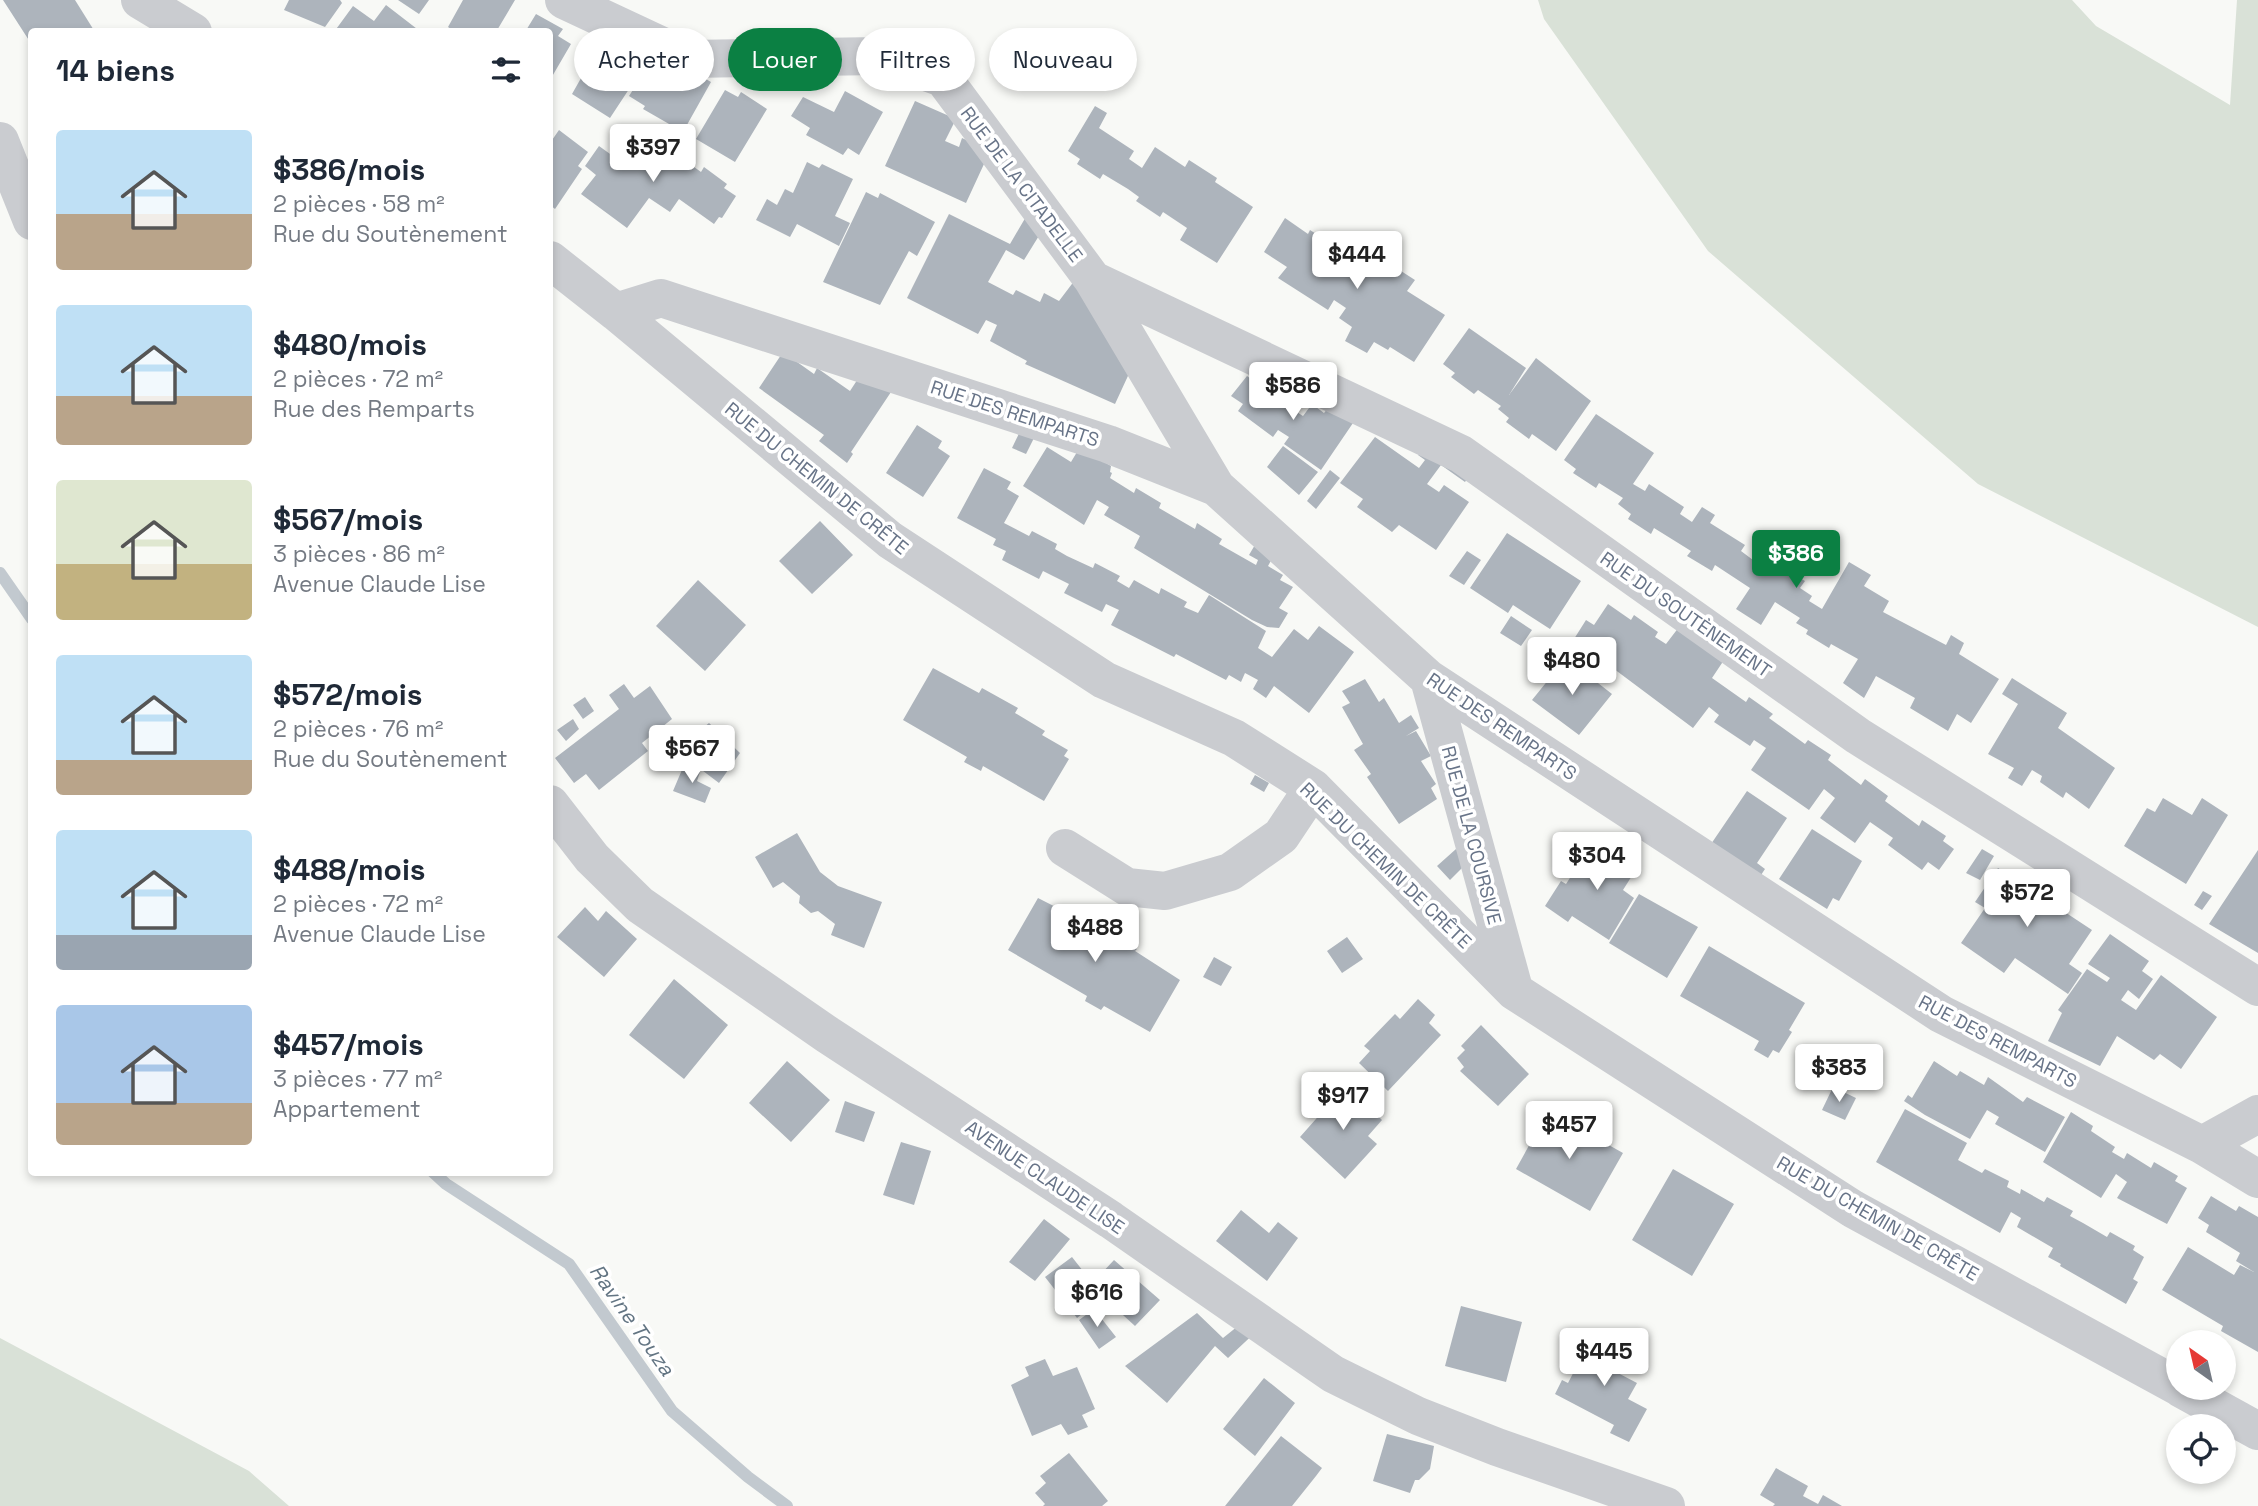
<!DOCTYPE html>
<html lang="fr">
<meta charset="utf-8">
<style>
:root{--surface:#fff;--page:#f2f2f3;--text:#1f2937;--muted:#747a83;--accent:#0b8043}
body{margin:0;font-family:"Space Grotesk",sans-serif;background:var(--page);color:var(--text);height:100vh;display:flex;flex-direction:column;font-size:26px;white-space:nowrap}
*{box-sizing:border-box;margin:0}
p{font-size:23px;color:var(--muted)}
.icon{flex:none;width:38px;height:38px;fill:none;stroke:currentColor;stroke-width:2;stroke-linecap:round;stroke-linejoin:round}
.map{position:relative;flex:1;overflow:hidden}
.side{position:absolute;left:28px;top:28px;width:525px;height:1148px;display:flex;flex-direction:column;background:var(--surface);border-radius:7px;box-shadow:0 4px 10px #0003}
.side>*{flex:none}
.banner{position:absolute;left:574px;top:28px;width:665px;height:63px;display:flex;gap:14px}
.needle{width:46px;rotate:326deg}
.fabs{position:absolute;left:2166px;top:1330px;display:grid;gap:14px}
.fabs a{display:grid;place-items:center;width:70px;height:70px;border-radius:50%;background:var(--surface);box-shadow:0 4px 10px #0003;font-size:35px}
.price{position:absolute;translate:-50% -60px;padding:0 16px;border-radius:7px;background:#fff;color:#222;font-size:23px;line-height:46px;filter:drop-shadow(0 2px 4px #0008)}
.price::after{content:'';position:absolute;left:50%;top:42px;width:21px;height:16px;margin-left:-10px;background:inherit;clip-path:polygon(0 0,100% 0,50% 100%)}
.price.selected{background:var(--accent);color:#fff}
ul{padding:0;list-style:none}
li{display:flex;align-items:center;gap:21px;height:175px;padding:0 28px}
li span{display:grid;place-items:center;flex:none;width:196px;height:140px;border-radius:7px;color:#555}
li>.icon{margin-inline-start:auto}
span .icon{width:84px;height:84px;fill:#fffc;stroke-width:1}
li b{font-size:30px}
h2{display:flex;justify-content:space-between;align-items:center;height:84px;padding:0 28px;font-size:30px}
.chip{padding:0 24px;border-radius:32px;background:var(--surface);box-shadow:0 4px 10px #0003;font-size:24px;line-height:63px}
.chip.selected{background:var(--accent);color:#fff}
.map>svg:first-child{display:block}
.green{fill:#d9e1d7}
.lines{fill:none;stroke-linecap:round;stroke-linejoin:round}
.stream{stroke:#c2c9cf;stroke-width:12}
.building{fill:#adb4bc}
.minor{stroke:#caccd0;stroke-width:38}
.labels{text-anchor:middle;stroke-width:7;stroke-linejoin:round;paint-order:stroke}
.street-label{font-size:19px;fill:#687488;stroke:#fff}
.water-label{font-size:21px;font-style:italic;fill:#637583;stroke:#fff}
</style>
<div class="map">
<svg width="2258" height="1506" viewBox="0 0 2258 1506">
<rect width="100%" height="100%" fill="#f8f9f6"/>
<path class="green" d="M1538,0H2072L2096,26L2230,105L2237,0H2258V627L1978,484L1708,251L1544,19Z
M0,1338L249,1471L289,1506H0Z"/>
<g class="lines">
<path class="stream" d="M0,573L32,619
M433,1172L446,1184L569,1264L672,1411L748,1477L787,1506"/>
</g>
<path class="building" d="M3,0H75L95,32H32V45Z
M289,0H340L342,3L325,27L284,10Z
M398,0H429L419,14Z
M463,0H515L496,32H455L448,27Z
M386,5L421,32H334L353,6L374,21Z
M536,14L563,29L558,36L571,44L550,80V32H525Z
M593,57L621,72L623,69L637,77L639,73L659,86L673,60L711,82L683,132L643,109L645,106L629,96L638,82L635,80L610,118L572,94Z
M725,90L738,97L741,92L767,109L735,162L696,139Z
M845,91L883,112L859,155L848,148L843,155L806,135L810,128L791,116L803,97L834,112Z
M915,101L956,119L945,141L959,147L962,138L990,151L966,203L885,166Z
M1095,106L1107,113L1099,128L1134,151L1129,159L1142,168L1155,147L1185,167L1189,160L1217,178L1215,182L1253,207L1217,263L1180,240L1187,228L1163,212L1160,217L1136,201L1139,197L1128,189L1103,174L1100,179L1077,164L1080,159L1068,151Z
M559,130L588,152L578,166L582,169L555,209L550,205V143Z
M630,138L658,158L665,146L701,172L704,167L727,184L724,188L736,196L722,218L719,217L714,224L679,199L670,212L649,198L627,228L581,194L596,175L585,166L599,146L617,159Z
M807,162L819,168L822,164L853,179L835,216L850,223L839,246L797,224L790,237L756,220L767,199L777,205L785,189L793,193Z
M866,192L878,198L880,193L935,222L917,256L909,251L880,305L823,282Z
M949,214L1010,244L1027,215L1045,226L1024,260L1006,250L988,282L1013,295L1016,290L1040,302L1044,293L1059,301L1081,272L1133,365L1115,404L1025,364L1027,361L990,341L997,325L986,320L978,334L907,298Z
M1285,218L1308,234L1310,230L1348,255L1356,242L1415,280L1407,291L1445,315L1414,362L1390,347L1388,350L1374,342L1367,353L1345,341L1352,327L1339,318L1346,308L1334,300L1328,310L1278,278L1287,267L1264,252Z
M1469,328L1526,368L1509,395L1536,358L1591,401L1556,451L1532,434L1529,439L1506,422L1509,418L1498,409L1501,406L1478,390L1474,394L1451,377L1455,373L1443,364Z
M783,352L814,374L817,368L850,391L865,368L891,392L851,452L853,454L847,463L819,441L824,435L759,388Z
M1247,376L1269,392L1272,387L1295,404L1292,409L1303,416L1312,404L1324,413L1330,406L1353,423L1321,470L1284,444L1289,437L1278,430L1273,437L1238,411L1243,404L1231,396Z
M1596,414L1654,453L1633,484L1645,491L1649,484L1684,507L1680,514L1692,522L1702,507L1715,515L1710,523L1745,545L1741,551L1753,560L1764,541L1777,549L1769,560L1805,581L1800,588L1812,596L1809,601L1822,609L1849,562L1871,575L1864,586L1889,601L1883,612L1946,645L1951,635L1964,643L1959,654L1999,679L1971,723L1957,714L1948,731L1910,708L1915,698L1876,676L1864,698L1843,683L1858,659L1831,644L1829,648L1806,634L1808,630L1796,623L1800,618L1775,602L1761,625L1736,609L1750,588L1715,565L1712,571L1687,556L1691,551L1654,528L1651,534L1628,519L1631,514L1618,504L1623,498L1599,483L1596,488L1573,473L1576,469L1564,460Z
M1024,423L1038,430L1026,454L1012,448Z
M917,425L942,441L938,448L950,456L923,497L886,473Z
M1375,437L1419,468L1425,460L1418,455L1427,442L1471,473L1465,482L1441,465L1427,484L1439,492L1444,485L1469,502L1436,550L1399,525L1392,532L1357,507L1363,499L1340,483Z
M1283,446L1318,472L1299,495L1267,467Z
M1047,447L1071,462L1080,447L1111,466L1110,472L1112,473L1110,478L1134,493L1136,488L1161,503L1159,508L1195,529L1197,523L1222,539L1219,544L1256,565L1258,560L1249,555L1262,533L1279,546L1268,566L1283,575L1280,580L1293,587L1279,608L1288,613L1279,628L1267,627L1252,620L1134,548L1140,536L1104,515L1109,507L1097,500L1084,525L1023,486Z
M984,468L1011,482L1007,489L1019,496L1004,523L1029,536L1032,531L1057,544L1055,549L1067,556L1093,568L1095,563L1120,576L1117,581L1129,588L1134,580L1159,594L1161,588L1187,602L1184,607L1198,613L1209,595L1266,631L1258,648L1272,657L1294,629L1308,640L1319,626L1354,652L1309,713L1274,686L1266,698L1253,689L1258,680L1245,673L1241,682L1229,675L1226,680L1176,654L1174,657L1111,625L1119,610L1106,604L1102,612L1064,593L1069,584L1043,571L1039,579L1002,560L1006,551L993,545L996,539L957,518Z
M1330,470L1340,478L1316,509L1307,501Z
M820,521L853,555L812,594L779,561Z
M1507,533L1581,581L1550,629L1513,605L1508,613L1470,588Z
M1467,551L1481,560L1464,585L1449,576Z
M698,580L746,625L705,671L656,626Z
M1608,604L1631,620L1634,615L1658,632L1655,637L1666,644L1679,627L1724,660L1712,678L1746,702L1749,697L1773,714L1769,718L1805,744L1808,740L1831,755L1828,760L1861,785L1865,779L1888,796L1885,801L1919,826L1922,820L1946,836L1943,841L1954,849L1939,870L1928,862L1922,870L1888,845L1893,838L1870,822L1855,843L1820,818L1835,798L1824,789L1809,810L1751,770L1766,748L1754,740L1750,746L1714,722L1719,715L1709,707L1693,728L1574,639L1586,620L1594,625Z
M1511,616L1532,630L1521,646L1500,633Z
M1566,658L1612,694L1579,735L1532,700Z
M933,668L979,693L982,688L1018,708L1015,713L1045,731L1042,735L1068,750L1064,756L1069,759L1044,801L983,766L981,771L964,762L967,757L903,720Z
M2012,678L2067,713L2058,728L2115,768L2089,809L2066,792L2063,798L2040,782L2042,776L2032,770L2022,786L2008,778L2014,768L1988,754L2018,704L2002,694Z
M1365,679L1379,702L1384,698L1399,723L1411,715L1419,728L1406,736L1416,731L1431,756L1421,761L1436,784L1431,788L1437,799L1399,824L1367,777L1371,774L1354,750L1363,744L1342,707L1350,703L1342,691Z
M624,684L634,698L650,686L672,719L642,743L648,751L599,790L586,774L574,783L555,758L619,709L609,695Z
M585,697L594,711L583,719L573,705Z
M573,719L579,729L566,741L557,730Z
M709,723L740,753L719,783L674,749L691,734L693,736Z
M684,765L700,772L697,781L711,788L705,803L673,791Z
M1255,775L1269,783L1264,792L1250,784Z
M1747,791L1787,818L1757,863L1765,869L1757,881L1709,847Z
M2163,798L2192,815L2202,798L2228,815L2186,884L2124,846L2147,808L2155,812Z
M1812,829L1862,861L1839,901L1833,898L1827,909L1779,879Z
M797,833L820,872L838,886L882,902L864,948L831,935L835,924L818,911L811,913L799,903L800,896L783,882L773,888L755,857Z
M1606,842L1640,863L1623,890L1634,898L1609,940L1572,916L1568,922L1545,906L1561,881L1566,884L1584,856L1594,862Z
M1456,849L1468,862L1450,880L1437,866Z
M1982,849L1994,856L1980,880L1966,873Z
M2258,850V953L2209,924Z
M1998,868L2031,889L2045,868L2060,877L2045,899L2092,930L2069,964L2082,973L2068,994L2015,958L2004,973L1961,943L1985,908L1975,902Z
M2203,891L2212,896L2202,910L2194,905Z
M1639,894L1698,927L1667,978L1609,943Z
M1038,898L1085,922L1086,920L1137,949L1135,951L1180,980L1150,1032L1104,1006L1101,1010L1085,1001L1087,996L1008,950Z
M585,907L598,921L606,911L637,939L604,977L557,937Z
M2110,934L2149,961L2142,971L2153,979L2139,999L2128,990L2121,1000L2136,1010L2161,975L2217,1017L2181,1069L2160,1054L2154,1060L2117,1036L2100,1066L2048,1041L2062,1013L2058,1010L2087,969L2107,982L2110,978L2088,964Z
M1347,937L1363,959L1342,973L1327,951Z
M1709,946L1805,1003L1789,1030L1792,1032L1779,1053L1773,1050L1768,1058L1754,1050L1759,1041L1680,996Z
M1214,957L1232,967L1221,986L1203,977Z
M674,979L728,1025L684,1079L629,1035Z
M1418,999L1435,1015L1429,1023L1441,1035L1388,1091L1359,1063L1370,1051L1364,1046L1395,1014L1400,1019Z
M1481,1025L1529,1074L1498,1106L1460,1071L1464,1067L1457,1058L1465,1050L1461,1046Z
M787,1061L830,1100L791,1142L749,1103Z
M1934,1061L1957,1076L1960,1071L1984,1085L1988,1077L2023,1102L2027,1097L2065,1117L2045,1152L1995,1124L1999,1117L1987,1110L1970,1139L1925,1115L1904,1101L1908,1095L1912,1098Z
M1346,1085L1382,1120L1368,1136L1377,1144L1345,1179L1300,1137Z
M1833,1087L1856,1098L1845,1120L1822,1110Z
M845,1101L875,1112L864,1142L835,1132Z
M1905,1109L1967,1143L1958,1160L1982,1173L1985,1169L2009,1181L2007,1187L2020,1194L2021,1189L2044,1202L2047,1197L2073,1211L2070,1216L2083,1223L2107,1237L2110,1232L2135,1246L2133,1250L2144,1257L2133,1279L2138,1282L2126,1304L2060,1266L2061,1264L2048,1257L2053,1248L2017,1227L2021,1218L2011,1212L2000,1233L1876,1162Z
M1548,1111L1623,1153L1590,1211L1516,1169Z
M2071,1112L2093,1126L2091,1131L2115,1147L2112,1152L2124,1159L2127,1153L2151,1168L2154,1162L2178,1176L2175,1181L2187,1188L2167,1224L2117,1198L2127,1182L2116,1174L2101,1198L2043,1162Z
M901,1142L931,1151L914,1205L883,1195Z
M1673,1169L1734,1204L1692,1276L1632,1240Z
M2211,1196L2236,1211L2239,1206L2258,1217V1352L2221,1331L2223,1326L2162,1290L2188,1247L2234,1275L2240,1265L2254,1272L2236,1261L2240,1253L2206,1232L2209,1225L2198,1218Z
M1241,1210L1269,1233L1278,1222L1298,1238L1267,1281L1216,1241Z
M1044,1219L1070,1239L1035,1281L1009,1262Z
M1072,1257L1094,1285L1083,1293L1092,1306L1077,1318L1045,1277Z
M1114,1260L1160,1300L1135,1326L1100,1294L1107,1285L1099,1276Z
M1461,1306L1522,1322L1506,1382L1445,1366Z
M1094,1309L1116,1337L1099,1349L1079,1320Z
M1197,1313L1223,1338L1248,1318L1261,1327L1228,1358L1215,1346L1167,1403L1125,1366Z
M1594,1333L1627,1352L1616,1372L1637,1383L1628,1399L1647,1409L1629,1442L1610,1433L1614,1425L1555,1394L1562,1380L1568,1383Z
M1045,1359L1053,1376L1077,1367L1095,1409L1082,1415L1088,1427L1068,1435L1061,1424L1032,1436L1011,1385L1029,1376L1025,1367Z
M1264,1378L1295,1403L1255,1456L1223,1429Z
M1387,1434L1434,1446L1430,1469L1419,1480H1415L1410,1493L1373,1481Z
M1281,1436L1322,1468L1316,1476L1292,1506H1225Z
M1069,1453L1108,1501L1102,1506H1043L1045,1504L1035,1493L1046,1483L1040,1476Z
M1776,1468L1808,1486L1803,1496L1818,1504L1823,1495L1842,1506H1773L1775,1504L1760,1495Z"/>
<g class="lines">
<path class="minor" d="M140,0L193,32
M564,0L690,59L880,56L943,78L1093,280L1216,487
M0,141L32,221
M550,260L616,312L890,540L1104,680L1234,738L1313,788L1514,991L1853,1209L2179,1387
M1093,280L1461,454L1858,736L2258,987
M616,312L661,298L1108,444L1216,487L1429,679L1941,1014L2202,1145L2258,1179
M1429,679L1514,989
M550,804L592,858L640,905L828,1035L1111,1220L1333,1374L1418,1416L1497,1447L1666,1506
M1065,848L1127,887L1165,891L1230,872L1281,836L1313,788
M2202,1145L2258,1114
M2180,1388L2258,1431"/>
</g>
<g class="labels">
<g class="street-label">
<text transform="translate(1022 184) rotate(53)" y="7">RUE DE LA CITADELLE</text>
<text transform="translate(1015 413) rotate(18)" y="7">RUE DES REMPARTS</text>
<text transform="translate(817 478) rotate(39)" y="7">RUE DU CHEMIN DE CRÊTE</text>
<text transform="translate(1686 614) rotate(35)" y="7">RUE DU SOUTÈNEMENT</text>
<text transform="translate(1502 726) rotate(34)" y="7">RUE DES REMPARTS</text>
<text transform="translate(1472 835) rotate(75)" y="7">RUE DE LA COURSIVE</text>
<text transform="translate(1386 865) rotate(44)" y="7">RUE DU CHEMIN DE CRÊTE</text>
<text transform="translate(1998 1041) rotate(28)" y="7">RUE DES REMPARTS</text>
<text transform="translate(1045 1177) rotate(34)" y="7">AVENUE CLAUDE LISE</text>
<text transform="translate(1878 1218) rotate(30)" y="7">RUE DU CHEMIN DE CRÊTE</text>
</g>
<g class="water-label">
<text transform="translate(632 1320) rotate(55)" y="7">Ravine Touza</text>
</g>
</g>
</svg>
<div class="fabs">
<a><svg class="needle" viewBox="-14 -14 28 28"><path d="M0-13l5 13h-10z" fill="#e53935"/><path d="M0 13l5-13h-10z" fill="#747a83"/></svg></a>
<a><svg class="icon" aria-label="locate" viewBox="0 0 24 24"><circle cx="12" cy="12" r="6"/><path d="M12 2v4M12 18v4M2 12h4M18 12h4"/></svg></a>
</div>
<b class="price" style="left:653px;top:184px">$397</b>
<b class="price" style="left:1357px;top:291px">$444</b>
<b class="price" style="left:1293px;top:422px">$586</b>
<b class="price selected" style="left:1796px;top:590px">$386</b>
<b class="price" style="left:1572px;top:697px">$480</b>
<b class="price" style="left:692px;top:785px">$567</b>
<b class="price" style="left:1597px;top:892px">$304</b>
<b class="price" style="left:2027px;top:929px">$572</b>
<b class="price" style="left:1095px;top:964px">$488</b>
<b class="price" style="left:1839px;top:1104px">$383</b>
<b class="price" style="left:1343px;top:1132px">$917</b>
<b class="price" style="left:1569px;top:1161px">$457</b>
<b class="price" style="left:1097px;top:1329px">$616</b>
<b class="price" style="left:1604px;top:1388px">$445</b>
<div class="banner">
<a class="chip">Acheter</a>
<a class="chip selected">Louer</a>
<a class="chip">Filtres</a>
<a class="chip">Nouveau</a>
</div>
<section class="side">
<h2>14 biens<svg class="icon" aria-label="filters" viewBox="0 0 24 24"><path d="M4 7h16M4 17h16"/><circle cx="9" cy="7" r="2"/><circle cx="15" cy="17" r="2"/></svg></h2>
<ul>
<li><span style="background:linear-gradient(#bfe0f5 60%,#b9a48a 0)"><svg class="icon" aria-label="home" viewBox="0 0 24 24"><path d="M3 11l9-7 9 7M6 9v11h12V9"/></svg></span><div><b>$386/mois</b><p>2 pièces · 58 m²</p><p>Rue du Soutènement</p></div></li>
<li><span style="background:linear-gradient(#bfe0f5 65%,#b9a48a 0)"><svg class="icon" aria-label="home" viewBox="0 0 24 24"><path d="M3 11l9-7 9 7M6 9v11h12V9"/></svg></span><div><b>$480/mois</b><p>2 pièces · 72 m²</p><p>Rue des Remparts</p></div></li>
<li><span style="background:linear-gradient(#dfe7d0 60%,#c2b280 0)"><svg class="icon" aria-label="home" viewBox="0 0 24 24"><path d="M3 11l9-7 9 7M6 9v11h12V9"/></svg></span><div><b>$567/mois</b><p>3 pièces · 86 m²</p><p>Avenue Claude Lise</p></div></li>
<li><span style="background:linear-gradient(#bfe0f5 75%,#b9a48a 0)"><svg class="icon" aria-label="home" viewBox="0 0 24 24"><path d="M3 11l9-7 9 7M6 9v11h12V9"/></svg></span><div><b>$572/mois</b><p>2 pièces · 76 m²</p><p>Rue du Soutènement</p></div></li>
<li><span style="background:linear-gradient(#bfe0f5 75%,#9aa5b1 0)"><svg class="icon" aria-label="home" viewBox="0 0 24 24"><path d="M3 11l9-7 9 7M6 9v11h12V9"/></svg></span><div><b>$488/mois</b><p>2 pièces · 72 m²</p><p>Avenue Claude Lise</p></div></li>
<li><span style="background:linear-gradient(#a9c7e8 70%,#b9a48a 0)"><svg class="icon" aria-label="home" viewBox="0 0 24 24"><path d="M3 11l9-7 9 7M6 9v11h12V9"/></svg></span><div><b>$457/mois</b><p>3 pièces · 77 m²</p><p>Appartement</p></div></li>
</ul>
</section>
</div>
